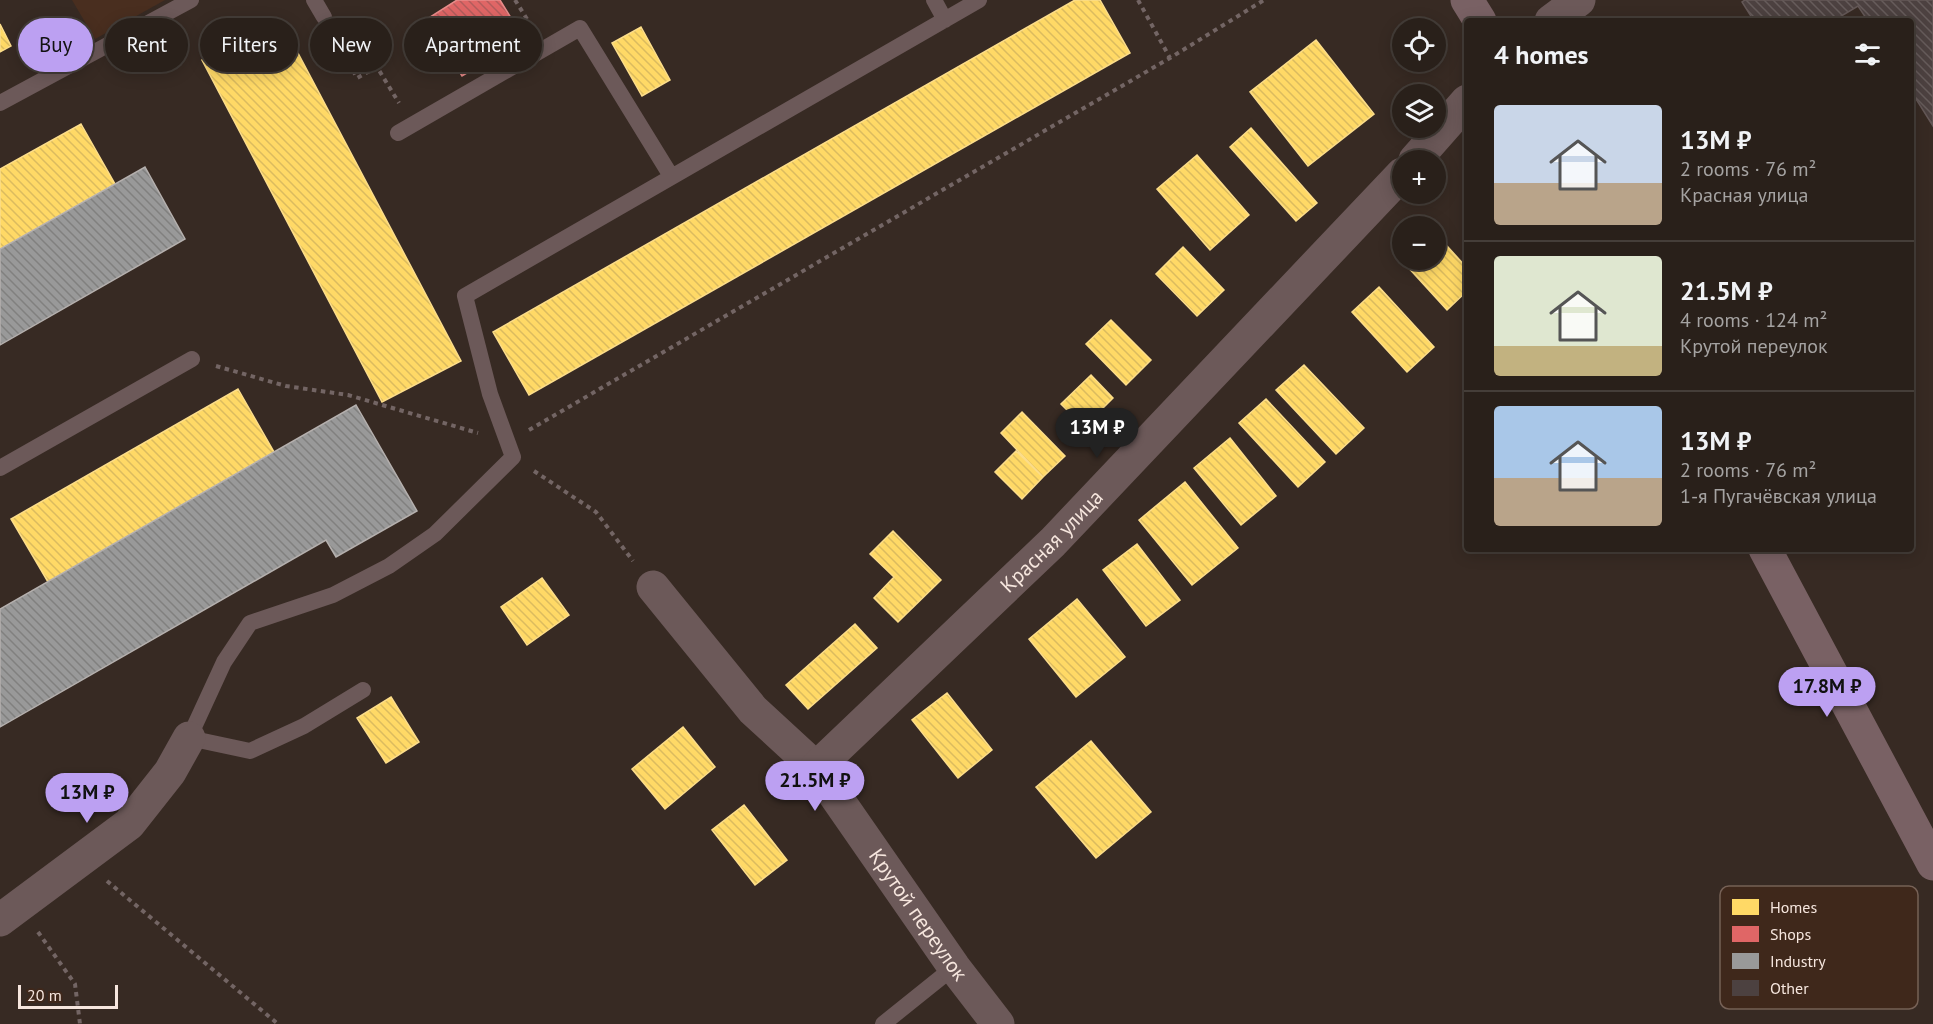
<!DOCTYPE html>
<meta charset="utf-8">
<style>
:root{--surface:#29201a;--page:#312823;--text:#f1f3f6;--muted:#a5a3a2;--line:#453e39;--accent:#bca0f2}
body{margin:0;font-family:"PT Sans",sans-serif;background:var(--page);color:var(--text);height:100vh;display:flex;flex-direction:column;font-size:22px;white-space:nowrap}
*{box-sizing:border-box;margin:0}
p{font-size:20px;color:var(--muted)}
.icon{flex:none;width:33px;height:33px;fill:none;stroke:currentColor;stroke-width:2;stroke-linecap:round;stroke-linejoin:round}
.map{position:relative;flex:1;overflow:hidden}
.panel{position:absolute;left:1464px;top:18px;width:450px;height:534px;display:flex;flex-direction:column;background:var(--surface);border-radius:6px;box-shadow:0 3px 15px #0003,0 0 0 2px var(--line)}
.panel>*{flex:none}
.banner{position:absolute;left:18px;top:18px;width:570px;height:54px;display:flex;gap:12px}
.controls{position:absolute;left:1392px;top:18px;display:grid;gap:12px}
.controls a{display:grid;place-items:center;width:54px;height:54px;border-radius:50%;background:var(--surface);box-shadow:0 3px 15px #0003,0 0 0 2px var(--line);font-size:30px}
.scale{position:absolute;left:18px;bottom:15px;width:100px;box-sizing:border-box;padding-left:6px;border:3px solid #f6e6de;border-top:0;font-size:16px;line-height:21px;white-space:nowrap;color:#f6e6de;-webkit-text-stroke:4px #3f281b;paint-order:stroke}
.price{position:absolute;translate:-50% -51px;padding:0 14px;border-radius:21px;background:var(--accent);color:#111;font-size:20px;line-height:39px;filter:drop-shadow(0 2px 3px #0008)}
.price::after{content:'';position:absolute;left:50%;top:36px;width:18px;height:14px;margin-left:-9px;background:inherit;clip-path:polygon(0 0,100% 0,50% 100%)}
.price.current{background:#222;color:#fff}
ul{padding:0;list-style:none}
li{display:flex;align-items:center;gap:18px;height:150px;padding:0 30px}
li+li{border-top:2px solid var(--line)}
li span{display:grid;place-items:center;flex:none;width:168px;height:120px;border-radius:6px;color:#555}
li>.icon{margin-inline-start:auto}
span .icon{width:72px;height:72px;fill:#fffc;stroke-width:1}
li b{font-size:26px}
h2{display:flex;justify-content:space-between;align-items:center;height:72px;padding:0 30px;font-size:26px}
.pill{padding:0 21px;border-radius:27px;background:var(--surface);box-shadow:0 3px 15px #0003,0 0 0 2px var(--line);font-size:21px;line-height:54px}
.pill.current{background:var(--accent);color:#111}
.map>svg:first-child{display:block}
.built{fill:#492e1f}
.homes{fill:url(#homes-back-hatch);stroke:#fcdd8a;stroke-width:1.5}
.shops{fill:url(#shops-back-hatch);stroke:#e78c8a;stroke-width:1.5}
.industry{fill:url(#industry-back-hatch);stroke:#b5b0ae;stroke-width:1.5}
.building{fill:url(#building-back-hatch);stroke:#645857;stroke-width:1.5}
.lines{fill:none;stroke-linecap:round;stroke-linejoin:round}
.path{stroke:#736564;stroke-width:4;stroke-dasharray:4.5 4.5;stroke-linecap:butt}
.lane{stroke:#6c5959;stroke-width:16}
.street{stroke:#6c5959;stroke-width:33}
.secondary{stroke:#796164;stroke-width:33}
.labels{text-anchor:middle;stroke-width:6;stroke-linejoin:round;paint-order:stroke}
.street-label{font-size:21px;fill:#f6e6de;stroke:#3f281b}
.key{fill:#3f281b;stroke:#766156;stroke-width:1.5}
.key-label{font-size:16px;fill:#f6e6de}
</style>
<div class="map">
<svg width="1933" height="1024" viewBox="0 0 1933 1024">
<defs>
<pattern id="homes-back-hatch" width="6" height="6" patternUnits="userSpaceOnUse" patternTransform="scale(1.5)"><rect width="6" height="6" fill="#ffd966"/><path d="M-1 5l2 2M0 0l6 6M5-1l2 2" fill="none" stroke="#dbbb5f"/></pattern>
<pattern id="shops-back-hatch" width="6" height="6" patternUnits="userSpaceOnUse" patternTransform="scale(1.5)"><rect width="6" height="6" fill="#e06666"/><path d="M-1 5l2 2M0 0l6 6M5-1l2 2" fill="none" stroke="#b35c5c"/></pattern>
<pattern id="industry-back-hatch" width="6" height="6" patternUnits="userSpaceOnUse" patternTransform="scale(1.5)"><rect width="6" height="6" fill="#999"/><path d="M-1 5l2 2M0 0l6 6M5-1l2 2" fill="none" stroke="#81807f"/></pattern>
<pattern id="building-back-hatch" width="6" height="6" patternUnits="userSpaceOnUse" patternTransform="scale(1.5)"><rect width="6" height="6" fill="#4c4140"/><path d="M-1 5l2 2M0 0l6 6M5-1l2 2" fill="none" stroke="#665c5b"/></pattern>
</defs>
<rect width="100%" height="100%" fill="#372a23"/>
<path class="built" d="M72,0H165L95,39Z"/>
<path class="homes" d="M1075,0H1100L1130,53L529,395L493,332Z
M280,19L461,361L382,402L202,60Z
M0,24L11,46L0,52Z
M641,27L670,80L642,96L612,43Z
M1316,40L1374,114L1308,166L1250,92Z
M81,124L115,184L0,249V169Z
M1251,128L1317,203L1296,221L1230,147Z
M1197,155L1249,215L1210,250L1157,189Z
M1438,236L1467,268V291L1447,310L1406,265L1412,260H1436V238Z
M1183,247L1224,290L1197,316L1156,274Z
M1379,287L1434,347L1407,372L1352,312Z
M1111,320L1151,360L1126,385L1086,344Z
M1304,365L1364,428L1336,454L1276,390Z
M1091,375L1113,398L1084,427L1061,404Z
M238,389L274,452L48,582L11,519Z
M1266,399L1325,462L1298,487L1239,423Z
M1022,412L1065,456L1043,477L1001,433Z
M1230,438L1276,496L1241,525L1194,468Z
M1016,451L1043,477L1022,499L995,472Z
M1185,482L1238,548L1192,585L1139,520Z
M893,531L941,580L898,622L874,598L894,577L870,554Z
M1137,544L1180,600L1146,626L1103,570Z
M542,578L569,615L527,645L501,607Z
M1077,599L1125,657L1076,697L1029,639Z
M855,624L877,648L808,709L786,685Z
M947,693L992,750L958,778L912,720Z
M391,697L419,742L386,763L357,718Z
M683,727L715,767L665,809L632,769Z
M1091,741L1151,812L1096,858L1036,787Z
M744,805L787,860L755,885L712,830Z"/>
<path class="shops" d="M457,0H500L524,39L462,76L427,19Z"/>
<path class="industry" d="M145,167L185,239L0,345V249Z
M356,405L417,511L336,557L326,540L0,727V609Z"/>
<path class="building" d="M1745,0H1933V126L1911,91V21H1868L1858,6L1833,21H1754L1742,2Z"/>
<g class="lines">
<path class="path" d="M515,0L532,27
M1138,0L1170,58
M336,39L357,78L377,67L399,103
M216,366L286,386L348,395L478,433
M529,430L1170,58L1264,0
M534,471L596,512L633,561
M107,881L278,1024
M38,932L75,984L80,1024"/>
<path class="lane" d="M314,0L324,17
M934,0L945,20
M0,103L191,0
M398,133L580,28L671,176
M0,468L192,359
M363,690L304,726L250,751L189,738L224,662L250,623L333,595L389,566L435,534L513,457L490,394L465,296L979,0
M883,1024L954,967"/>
<g class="street">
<path d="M1551,21L1579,0"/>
<path d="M1415,160L1467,101"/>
<path id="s1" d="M653,587L753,710L816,768L954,967L998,1024"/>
<path id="s2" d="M816,768L1053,542L1402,174"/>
<path d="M0,920L129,824L170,772L189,738"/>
</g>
<path class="secondary" d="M1467,0L1480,21
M1765,549L1933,864"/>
</g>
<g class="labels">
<g class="street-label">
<text dy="7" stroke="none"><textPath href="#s2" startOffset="327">Красная улица</textPath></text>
<text dy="7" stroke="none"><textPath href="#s1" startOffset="423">Крутой переулок</textPath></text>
</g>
</g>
<rect x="1720" y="886" width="198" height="123" rx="9" class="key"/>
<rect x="1732" y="899" width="27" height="16" fill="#ffd966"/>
<rect x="1732" y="926" width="27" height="16" fill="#e06666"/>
<rect x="1732" y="953" width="27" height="16" fill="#999"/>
<rect x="1732" y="980" width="27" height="16" fill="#4c4140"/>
<g class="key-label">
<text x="1770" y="913">Homes</text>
<text x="1770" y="940">Shops</text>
<text x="1770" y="967">Industry</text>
<text x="1770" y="994">Other</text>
</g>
</svg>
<div class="controls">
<a><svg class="icon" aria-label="locate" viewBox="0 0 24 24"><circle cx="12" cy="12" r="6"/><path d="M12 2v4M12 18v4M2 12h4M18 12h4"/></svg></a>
<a><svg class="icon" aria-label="layers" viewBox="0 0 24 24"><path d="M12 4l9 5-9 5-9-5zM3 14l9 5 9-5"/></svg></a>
<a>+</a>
<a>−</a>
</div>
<div class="scale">20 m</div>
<b class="price current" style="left:1097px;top:459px">13M ₽</b>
<b class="price" style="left:1827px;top:718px">17.8M ₽</b>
<b class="price" style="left:815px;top:812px">21.5M ₽</b>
<b class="price" style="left:87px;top:824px">13M ₽</b>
<div class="banner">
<a class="pill current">Buy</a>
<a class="pill">Rent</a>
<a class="pill">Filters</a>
<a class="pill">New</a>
<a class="pill">Apartment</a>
</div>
<section class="panel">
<h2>4 homes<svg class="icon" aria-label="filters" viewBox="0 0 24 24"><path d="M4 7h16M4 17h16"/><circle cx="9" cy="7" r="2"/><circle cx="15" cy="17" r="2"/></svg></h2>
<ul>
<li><span style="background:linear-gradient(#c9d6e8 65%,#b9a48a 0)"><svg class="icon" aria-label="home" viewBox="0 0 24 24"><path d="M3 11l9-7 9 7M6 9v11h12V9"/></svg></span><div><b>13M ₽</b><p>2 rooms · 76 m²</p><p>Красная улица</p></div></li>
<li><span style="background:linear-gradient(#dfe7d0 75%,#c2b280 0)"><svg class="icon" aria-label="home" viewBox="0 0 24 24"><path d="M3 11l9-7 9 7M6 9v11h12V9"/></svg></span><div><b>21.5M ₽</b><p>4 rooms · 124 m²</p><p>Крутой переулок</p></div></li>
<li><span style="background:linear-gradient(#a9c7e8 60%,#b9a48a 0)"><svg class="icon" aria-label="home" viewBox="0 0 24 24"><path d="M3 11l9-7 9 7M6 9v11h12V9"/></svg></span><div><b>13M ₽</b><p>2 rooms · 76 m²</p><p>1-я Пугачёвская улица</p></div></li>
</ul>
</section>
</div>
